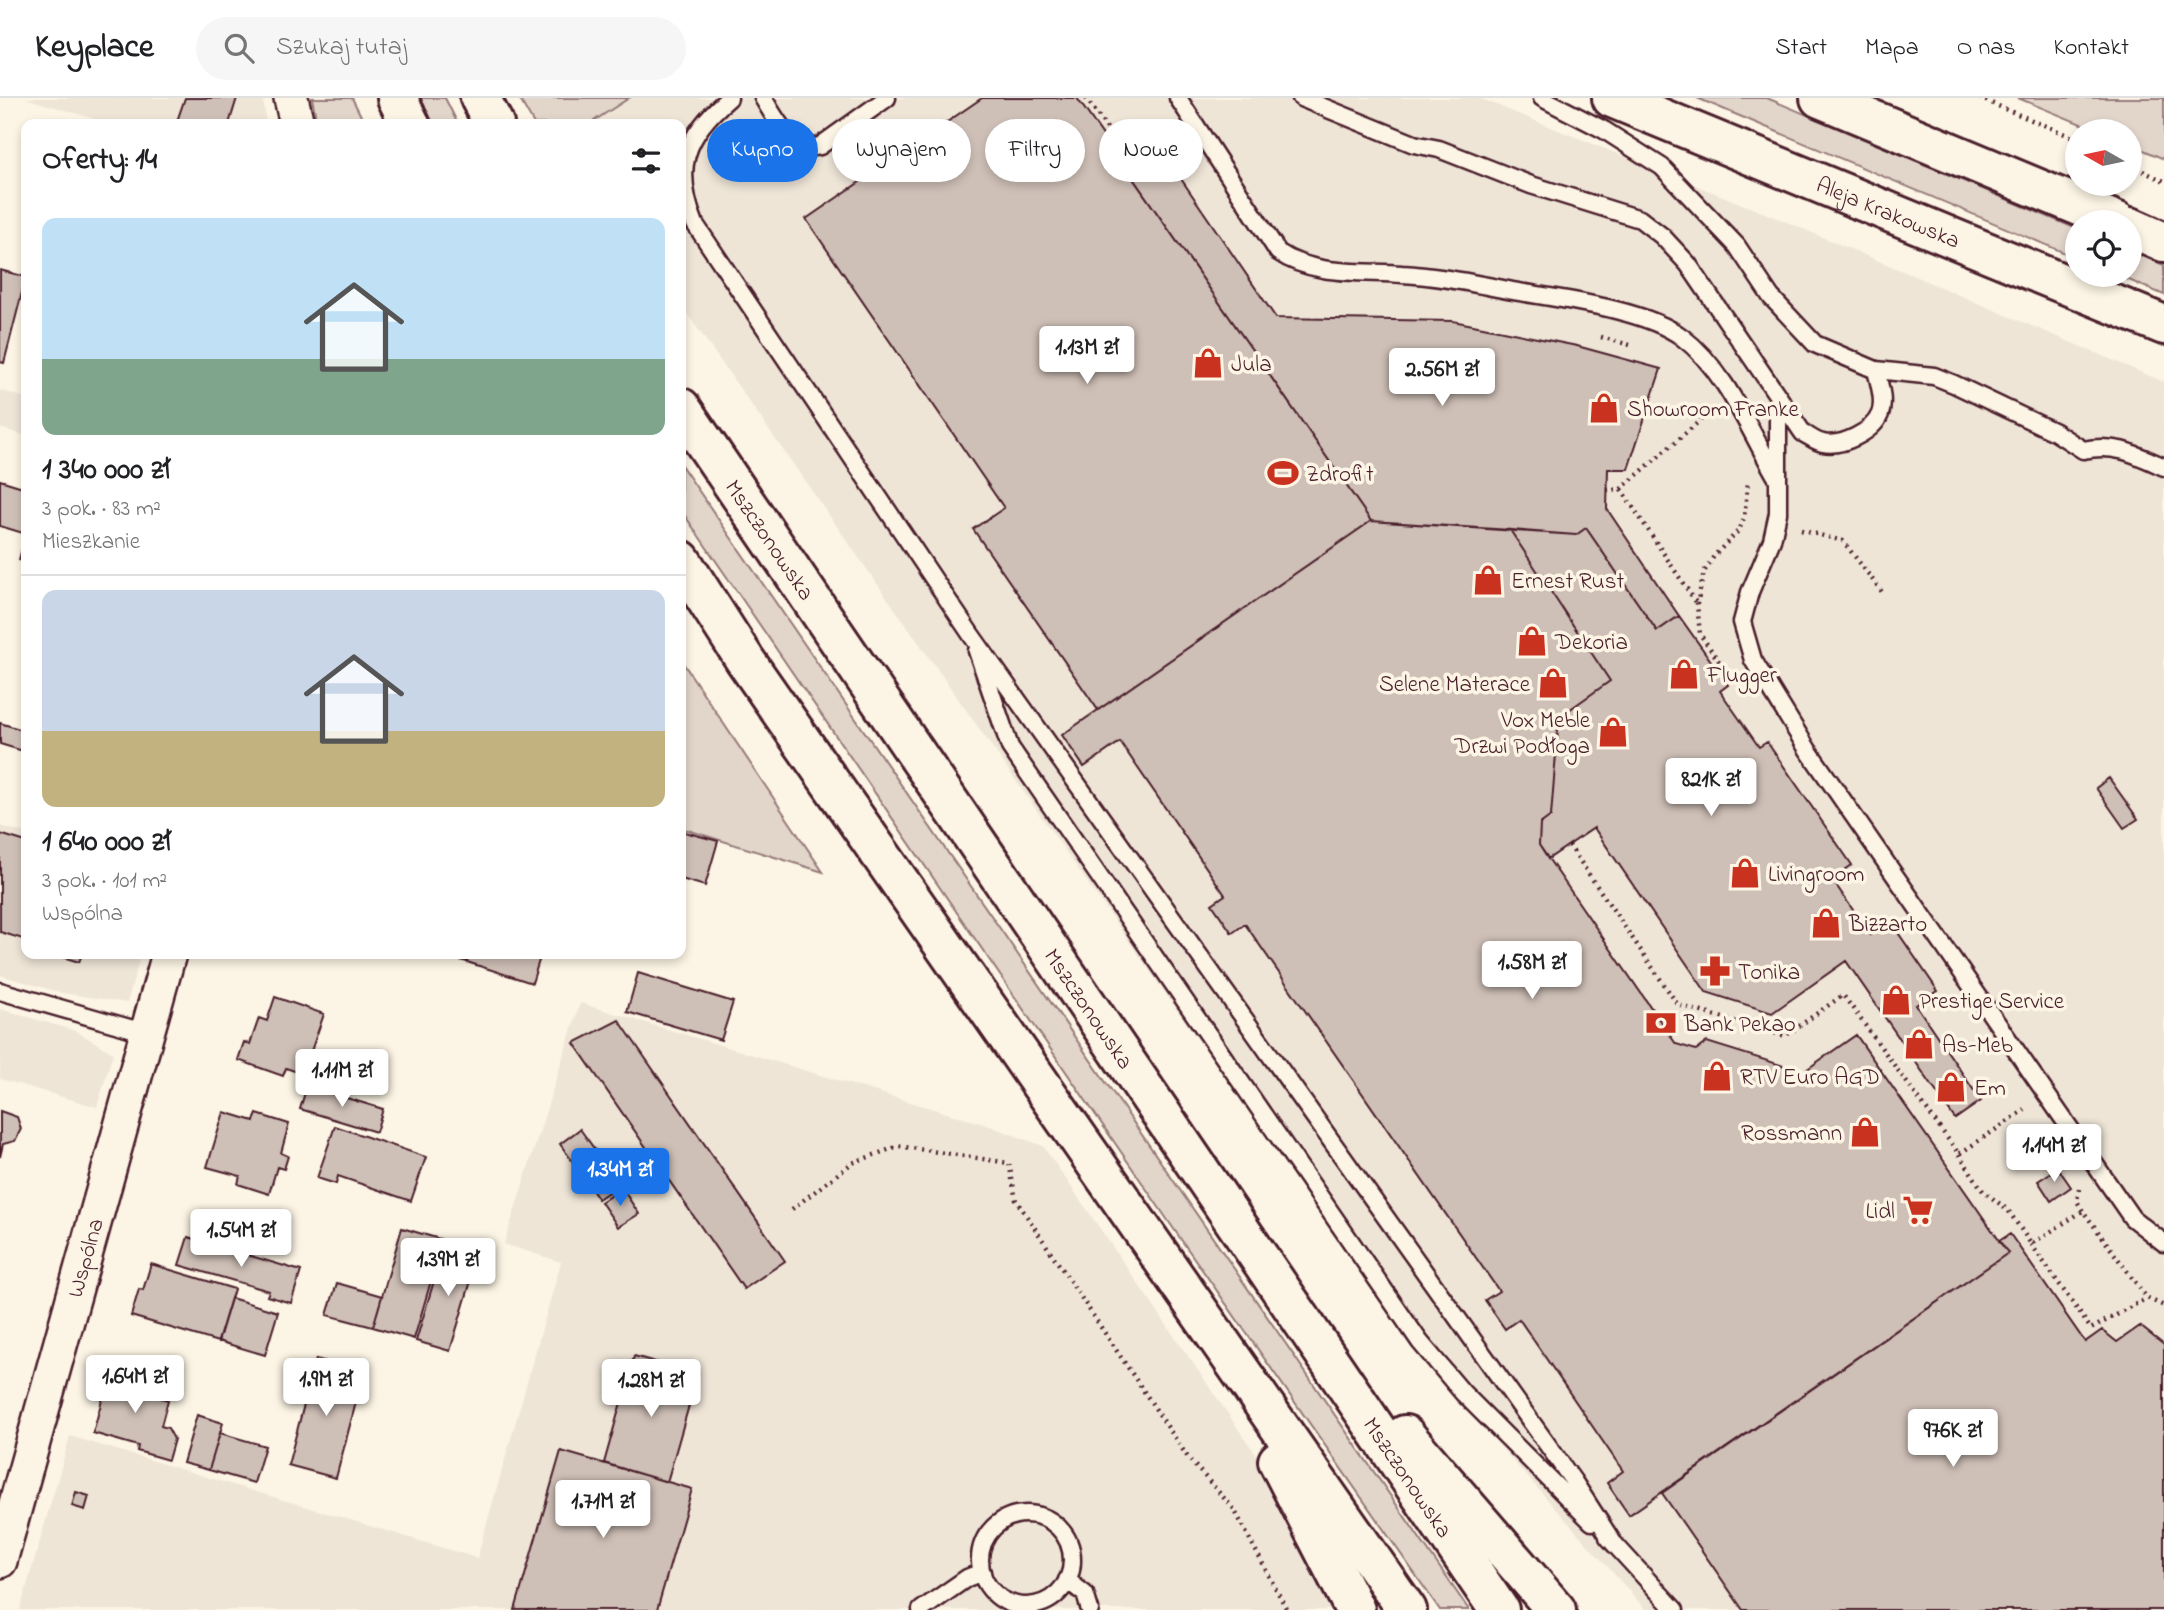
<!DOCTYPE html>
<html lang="pl">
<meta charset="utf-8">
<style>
:root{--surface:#fff;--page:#f6f6f6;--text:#202124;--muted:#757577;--line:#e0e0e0;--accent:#1a73e8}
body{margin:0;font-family:"Indie Flower",sans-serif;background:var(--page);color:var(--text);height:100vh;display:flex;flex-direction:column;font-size:26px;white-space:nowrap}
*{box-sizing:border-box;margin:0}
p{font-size:23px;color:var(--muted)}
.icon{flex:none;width:38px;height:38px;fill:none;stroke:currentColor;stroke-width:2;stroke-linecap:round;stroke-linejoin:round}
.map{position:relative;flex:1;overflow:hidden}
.side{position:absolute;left:21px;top:21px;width:665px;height:840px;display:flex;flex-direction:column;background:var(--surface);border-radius:14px;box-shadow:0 4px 10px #0003}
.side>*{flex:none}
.top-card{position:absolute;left:707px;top:21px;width:665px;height:63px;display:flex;gap:14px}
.needle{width:46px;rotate:279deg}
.fabs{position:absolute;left:2065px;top:21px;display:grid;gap:14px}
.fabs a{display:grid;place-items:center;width:77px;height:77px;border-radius:50%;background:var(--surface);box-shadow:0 4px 10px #0003;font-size:35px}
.price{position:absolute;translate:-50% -60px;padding:0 16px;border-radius:7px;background:#fff;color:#222;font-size:23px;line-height:46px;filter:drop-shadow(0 2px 4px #0008)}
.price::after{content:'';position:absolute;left:50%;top:42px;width:21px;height:16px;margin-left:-10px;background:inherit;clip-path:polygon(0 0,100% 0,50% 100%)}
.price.active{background:var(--accent);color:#fff}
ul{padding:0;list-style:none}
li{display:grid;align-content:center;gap:14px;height:371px;padding:0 21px}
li+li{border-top:2px solid var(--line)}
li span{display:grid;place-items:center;height:217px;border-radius:14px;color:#555}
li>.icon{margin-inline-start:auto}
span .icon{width:126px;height:126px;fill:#fffc;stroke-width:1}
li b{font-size:30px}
h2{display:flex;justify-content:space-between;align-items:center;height:84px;padding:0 21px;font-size:30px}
.pill{padding:0 24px;border-radius:32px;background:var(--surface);box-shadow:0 4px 10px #0003;font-size:24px;line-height:63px}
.pill.active{background:var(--accent);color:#fff}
header{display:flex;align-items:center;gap:42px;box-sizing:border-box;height:98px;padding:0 35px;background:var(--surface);border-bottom:2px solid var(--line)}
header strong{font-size:33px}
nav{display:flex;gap:38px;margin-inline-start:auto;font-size:24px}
.search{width:490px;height:63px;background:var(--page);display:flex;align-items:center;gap:18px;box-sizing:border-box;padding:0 24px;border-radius:38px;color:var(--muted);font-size:26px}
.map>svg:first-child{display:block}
.built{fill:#eee5d7}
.green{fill:#e2d5ca;stroke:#967a7a;stroke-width:2}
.building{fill:#cfc0b7;stroke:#4a1f2b;stroke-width:2}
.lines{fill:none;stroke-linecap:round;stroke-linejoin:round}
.service-casing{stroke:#4a1f2b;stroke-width:21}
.minor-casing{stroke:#4a1f2b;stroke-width:38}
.secondary-casing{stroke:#4a1f2b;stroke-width:44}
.path{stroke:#4a1f2b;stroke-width:4.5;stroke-dasharray:2 5;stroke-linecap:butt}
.service{stroke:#fcf5e5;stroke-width:16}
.minor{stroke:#fcf5e5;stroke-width:33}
.secondary{stroke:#fcf5e5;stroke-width:38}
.labels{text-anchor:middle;stroke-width:7;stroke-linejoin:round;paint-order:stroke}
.street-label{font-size:23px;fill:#4a1f2b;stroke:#fcf5e5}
.poi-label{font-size:23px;fill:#4a1f2b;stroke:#fcf5e5;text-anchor:start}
</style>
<header>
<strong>Keyplace</strong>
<div class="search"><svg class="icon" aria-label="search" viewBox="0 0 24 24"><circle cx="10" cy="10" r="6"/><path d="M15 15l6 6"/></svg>Szukaj tutaj</div>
<nav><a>Start</a><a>Mapa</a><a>O nas</a><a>Kontakt</a></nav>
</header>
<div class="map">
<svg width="2164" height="1512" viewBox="0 0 2164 1512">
<rect width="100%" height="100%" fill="#fcf5e5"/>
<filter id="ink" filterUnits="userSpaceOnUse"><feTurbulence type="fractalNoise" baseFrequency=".0143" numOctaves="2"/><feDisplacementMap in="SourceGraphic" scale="14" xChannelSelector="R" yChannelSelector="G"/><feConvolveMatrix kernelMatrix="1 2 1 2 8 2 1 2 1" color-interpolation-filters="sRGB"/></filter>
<g filter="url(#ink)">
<path class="built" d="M25,0H263L266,26H111Z
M629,0H1479L1787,124L2164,284V1512H1646L1457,1300L1377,1196L681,207V26H589Z
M0,292L26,300V338L0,330Z
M0,728L26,735V856H141L127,905L62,895L0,877Z
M580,905L987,1027L1043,1048L1264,1368L1345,1512H20L70,1338L477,1460L561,1164L504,1146Z
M0,911L76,933L113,955L97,1009L0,981Z"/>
<path class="green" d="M312,0H352L365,26H317Z
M420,0H445L458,26H434Z
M519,0H629L589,26H534Z
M1697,0H1767L2077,131V160Z
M2018,0H2164V61L2130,46V33H2098Z
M2130,153L2164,167V197L2117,177H2130Z
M681,367L1469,1512H1440L1180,1140L681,412Z
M681,562L823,774L681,730Z"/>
<path class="building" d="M185,0H237L229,26H176Z
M982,0H1077L1371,423L1098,612L973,431L1004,410L806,121Z
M1162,53L1276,220L1453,223L1577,248L1661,271L1628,371H1608L1607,411L1679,518L1657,533L1586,430L1576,437L1371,423L1130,76Z
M0,172L26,179L4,265L0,264Z
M0,382L26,390V436L0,428Z
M1371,423L1510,432L1610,583L1559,619L1551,718L1540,726L1539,747L1676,946L1696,952L1707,944L1803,974L1856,937L2008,1155L1629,1417L1607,1385L1623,1373L1519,1221L1505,1231L1485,1202L1499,1193L1245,826L1232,835L1212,806L1225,797L1120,644L1084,669L1062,637Z
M1586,430L1657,533L1679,518L1728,587L1720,593L1759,649L1767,644L1852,767L1832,781L1870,837L1890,823L1938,893L1916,907L1981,1003L1955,1021L1846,863L1772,915L1706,894L1594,730L1548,761L1539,747L1540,726L1551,718L1559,619L1610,583L1510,432L1576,437Z
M26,436V465L19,462Z
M0,625L26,633L23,653L0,646Z
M2109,680L2138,721L2124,730L2096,690Z
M681,733L718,743L705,788L681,781Z
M0,736L26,744V842L0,834Z
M53,856H82L79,864Z
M439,856H469L467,864Z
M469,856H541L532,885L467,864Z
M638,875L733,904L721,942L627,914Z
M275,899L324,916L303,976L286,970L283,978L238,962L244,944L250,946L259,920L267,923Z
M619,922L785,1163L744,1191L574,945Z
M307,988L383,1011L376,1034L300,1011Z
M0,1013L17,1019L21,1031L15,1043L3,1046L0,1059Z
M224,1014L254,1023L257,1016L289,1026L281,1055L288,1058L284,1071L277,1069L269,1096L238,1086L240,1078L207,1069Z
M335,1028L426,1059L411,1103L338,1078L336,1086L317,1080Z
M580,1031L598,1056L578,1071L560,1046Z
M603,1062L619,1087L598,1101L582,1076Z
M2058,1070L2071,1089L2051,1103L2038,1083Z
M622,1090L639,1116L618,1129L601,1104Z
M402,1130L443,1142L414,1241L373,1229Z
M2010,1136L2085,1244L2102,1232L2117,1244L2140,1228L2164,1247V1512H1743L1662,1395L2008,1155L1999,1143Z
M188,1139L301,1173L291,1205L267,1198L269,1193L179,1167Z
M445,1146L479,1156L450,1253L416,1243Z
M151,1166L234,1191L218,1244L131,1218L139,1191L143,1192Z
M337,1185L382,1198L373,1229L327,1217Z
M231,1200L278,1214L265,1257L218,1243Z
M634,1258L698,1276L667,1384L604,1365Z
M316,1261L364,1274L336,1380L288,1367Z
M141,1275L154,1279L158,1287L155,1298L168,1302L161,1328L168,1330L174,1341L168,1362L137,1353L138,1348L93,1335L109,1276L132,1282Z
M197,1317L223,1325L209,1372L183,1365Z
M220,1335L265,1348L254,1385L209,1372Z
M561,1353L692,1391L657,1512H515Z
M76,1394L89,1398L85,1412L72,1408Z"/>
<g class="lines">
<g class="service-casing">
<path id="service" d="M729,0C684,38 673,71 695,126L972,538L1574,1384L1614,1446
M763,0C776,21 792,55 820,48L887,0
M1178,0L1278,154C1312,178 1362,173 1402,176C1440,178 1476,186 1513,193C1559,201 1645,211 1682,239C1726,272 1750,334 1777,380
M1301,0L1414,46L1439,51L1531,87L1640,121L1662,138L1688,166L1803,335C1809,338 1816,344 1823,345C1841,349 1873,334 1880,316C1885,303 1879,285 1876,272
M1542,0L1604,32L1662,69L1737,148L1771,199L1815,246L1876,272L1934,278L1954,286L2055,334L2083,352C2115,345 2135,356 2164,369
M1778,299V415L1772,442L1750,494L1742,524L1753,562L1808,652L2132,1120L2164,1145
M977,553L1010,649L1420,1244L1463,1295L1592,1424
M0,893L147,935
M980 1462a46 46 0 1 1 92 0a46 46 0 1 1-92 0Z
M1608,1439L1675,1512
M1067,1482L1085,1496L1090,1512
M921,1512L967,1480L982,1474"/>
</g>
<g class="minor-casing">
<g id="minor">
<path d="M291,0L297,26"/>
<path id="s1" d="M0,1463L169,856"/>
</g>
</g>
<g class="secondary-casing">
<g id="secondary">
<path d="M397,0L410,26"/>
<path d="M480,0L494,26"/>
<path id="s2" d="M1612,0L2164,227"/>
<path d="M1820,0L2118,124"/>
<path d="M2130,129L2164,144"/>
<path id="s3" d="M681,310L1499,1512"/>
<path d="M681,462L745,562L1407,1512"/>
<path d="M1405,1337L1556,1512"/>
<path d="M1278,1363L1355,1512"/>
</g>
</g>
<path class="path" d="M1086,0L1124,55L1166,32
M1979,0L2077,41
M1137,47L1148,63
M2130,67L2164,83
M1601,239L1630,247
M1621,391L1697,506
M1607,392L1621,391L1710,314
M1801,432L1843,443L1882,494
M1727,575L1700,536L1697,506L1704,474L1714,458L1739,432L1744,420L1748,384
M1569,747L1678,907L1785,938L1843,897L1959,1056L2025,1012
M1959,1056L1983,1093L2008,1112L2031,1146L2083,1113L2147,1200L2164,1208
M2079,1091L2077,1103L2083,1113
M792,1111L852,1065L899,1048L1009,1065L1016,1102L1189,1361L1234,1411L1287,1512
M2031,1146L2091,1231L2147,1200"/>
<use href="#service" class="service"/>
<use href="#minor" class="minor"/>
<use href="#secondary" class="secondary"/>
</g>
</g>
<defs>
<g id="shop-bare" transform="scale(2.415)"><path d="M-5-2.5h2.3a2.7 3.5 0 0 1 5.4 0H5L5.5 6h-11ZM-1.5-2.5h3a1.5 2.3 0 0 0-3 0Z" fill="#c8321e" stroke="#fcf5e5" stroke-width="2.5" paint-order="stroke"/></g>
<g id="stadium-bare" transform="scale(2.415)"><path d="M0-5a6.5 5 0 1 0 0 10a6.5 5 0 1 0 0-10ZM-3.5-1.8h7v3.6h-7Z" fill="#c8321e" stroke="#fcf5e5" stroke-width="2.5" paint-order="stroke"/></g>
<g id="pharmacy-bare" transform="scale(2.415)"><path d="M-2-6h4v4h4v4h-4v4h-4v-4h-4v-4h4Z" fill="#c8321e" stroke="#fcf5e5" stroke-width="2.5" paint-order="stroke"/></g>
<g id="bank-bare" transform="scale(2.415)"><path d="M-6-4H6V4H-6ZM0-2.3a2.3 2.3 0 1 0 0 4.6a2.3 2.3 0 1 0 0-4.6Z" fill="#c8321e" stroke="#fcf5e5" stroke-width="2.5" paint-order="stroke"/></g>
<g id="supermarket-bare" transform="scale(2.415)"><path d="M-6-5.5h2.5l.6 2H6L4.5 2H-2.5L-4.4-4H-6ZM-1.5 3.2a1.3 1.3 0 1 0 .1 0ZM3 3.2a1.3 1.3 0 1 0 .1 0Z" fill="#c8321e" stroke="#fcf5e5" stroke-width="2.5" paint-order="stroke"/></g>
</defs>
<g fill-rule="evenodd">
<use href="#shop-bare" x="1208" y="265"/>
<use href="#shop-bare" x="1604" y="310"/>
<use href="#stadium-bare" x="1283" y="375"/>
<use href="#shop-bare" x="1488" y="482"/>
<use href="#shop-bare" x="1532" y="543"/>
<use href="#shop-bare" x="1684" y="576"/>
<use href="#shop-bare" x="1553" y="585"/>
<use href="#shop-bare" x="1613" y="634"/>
<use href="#shop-bare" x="1745" y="775"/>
<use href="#shop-bare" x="1826" y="825"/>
<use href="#pharmacy-bare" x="1715" y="873"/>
<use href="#shop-bare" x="1896" y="902"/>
<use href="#bank-bare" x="1661" y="925"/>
<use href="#shop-bare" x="1919" y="946"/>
<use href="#shop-bare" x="1717" y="978"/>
<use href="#shop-bare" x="1951" y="989"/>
<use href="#shop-bare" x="1865" y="1034"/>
<use href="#supermarket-bare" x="1918" y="1112"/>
</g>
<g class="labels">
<g class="street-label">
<text dy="8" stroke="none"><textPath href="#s2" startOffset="299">Aleja Krakowska</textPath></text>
<text dy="8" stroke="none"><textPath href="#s3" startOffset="159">Mszczonowska</textPath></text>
<text dy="8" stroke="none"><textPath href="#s3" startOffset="726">Mszczonowska</textPath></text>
<text dy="8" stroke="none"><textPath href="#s1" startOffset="315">Wspólna</textPath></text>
<text dy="8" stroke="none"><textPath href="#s3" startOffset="1293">Mszczonowska</textPath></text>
</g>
<g class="poi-label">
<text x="1231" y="273">Jula</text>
<text x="1627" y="318">Showroom Franke</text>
<text x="1306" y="383">Zdrofit</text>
<text x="1511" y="490">Ernest Rust</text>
<text x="1555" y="551">Dekoria</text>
<text x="1707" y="584">Flugger</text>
<text x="1530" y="593" text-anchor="end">Selene Materace</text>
<text x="1590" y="629" text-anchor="end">Vox Meble<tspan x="1590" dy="26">Drzwi Podłoga</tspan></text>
<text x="1768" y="783">Livingroom</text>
<text x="1849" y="833">Bizzarto</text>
<text x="1738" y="881">Tonika</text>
<text x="1919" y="910">Prestige Service</text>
<text x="1684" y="933">Bank Pekao</text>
<text x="1942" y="954">As-Meb</text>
<text x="1740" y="986">RTV Euro AGD</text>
<text x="1974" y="997">Em</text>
<text x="1842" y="1042" text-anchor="end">Rossmann</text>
<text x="1895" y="1120" text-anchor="end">Lidl</text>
</g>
</g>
</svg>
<div class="fabs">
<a><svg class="needle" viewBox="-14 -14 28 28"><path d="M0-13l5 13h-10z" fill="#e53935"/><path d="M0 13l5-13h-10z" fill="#757577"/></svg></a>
<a><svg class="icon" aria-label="locate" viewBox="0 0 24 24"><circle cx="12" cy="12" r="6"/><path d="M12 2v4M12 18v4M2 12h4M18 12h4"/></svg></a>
</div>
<b class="price" style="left:1087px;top:288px">1.13M zł</b>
<b class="price" style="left:1442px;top:310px">2.56M zł</b>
<b class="price" style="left:1711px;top:720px">821K zł</b>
<b class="price" style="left:1532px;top:903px">1.58M zł</b>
<b class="price" style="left:342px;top:1011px">1.11M zł</b>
<b class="price" style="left:2054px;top:1086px">1.14M zł</b>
<b class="price active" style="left:620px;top:1110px">1.34M zł</b>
<b class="price" style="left:241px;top:1171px">1.54M zł</b>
<b class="price" style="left:448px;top:1200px">1.39M zł</b>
<b class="price" style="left:135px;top:1317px">1.64M zł</b>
<b class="price" style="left:326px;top:1320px">1.9M zł</b>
<b class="price" style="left:651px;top:1321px">1.28M zł</b>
<b class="price" style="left:1953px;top:1371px">976K zł</b>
<b class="price" style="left:603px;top:1442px">1.71M zł</b>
<div class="top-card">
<a class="pill active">Kupno</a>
<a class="pill">Wynajem</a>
<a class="pill">Filtry</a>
<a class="pill">Nowe</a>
</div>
<section class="side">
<h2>Oferty: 14<svg class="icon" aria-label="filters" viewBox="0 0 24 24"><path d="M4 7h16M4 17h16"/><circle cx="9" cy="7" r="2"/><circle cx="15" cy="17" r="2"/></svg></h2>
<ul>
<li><span style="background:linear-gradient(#bfe0f5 65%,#7fa58c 0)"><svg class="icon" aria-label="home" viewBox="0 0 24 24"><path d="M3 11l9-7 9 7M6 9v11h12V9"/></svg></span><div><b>1 340 000 zł</b><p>3 pok. · 83 m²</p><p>Mieszkanie</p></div></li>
<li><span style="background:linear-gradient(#c9d6e8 65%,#c2b280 0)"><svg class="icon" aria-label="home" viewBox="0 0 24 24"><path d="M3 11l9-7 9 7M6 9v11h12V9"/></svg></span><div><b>1 640 000 zł</b><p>3 pok. · 101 m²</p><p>Wspólna</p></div></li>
</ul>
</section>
</div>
